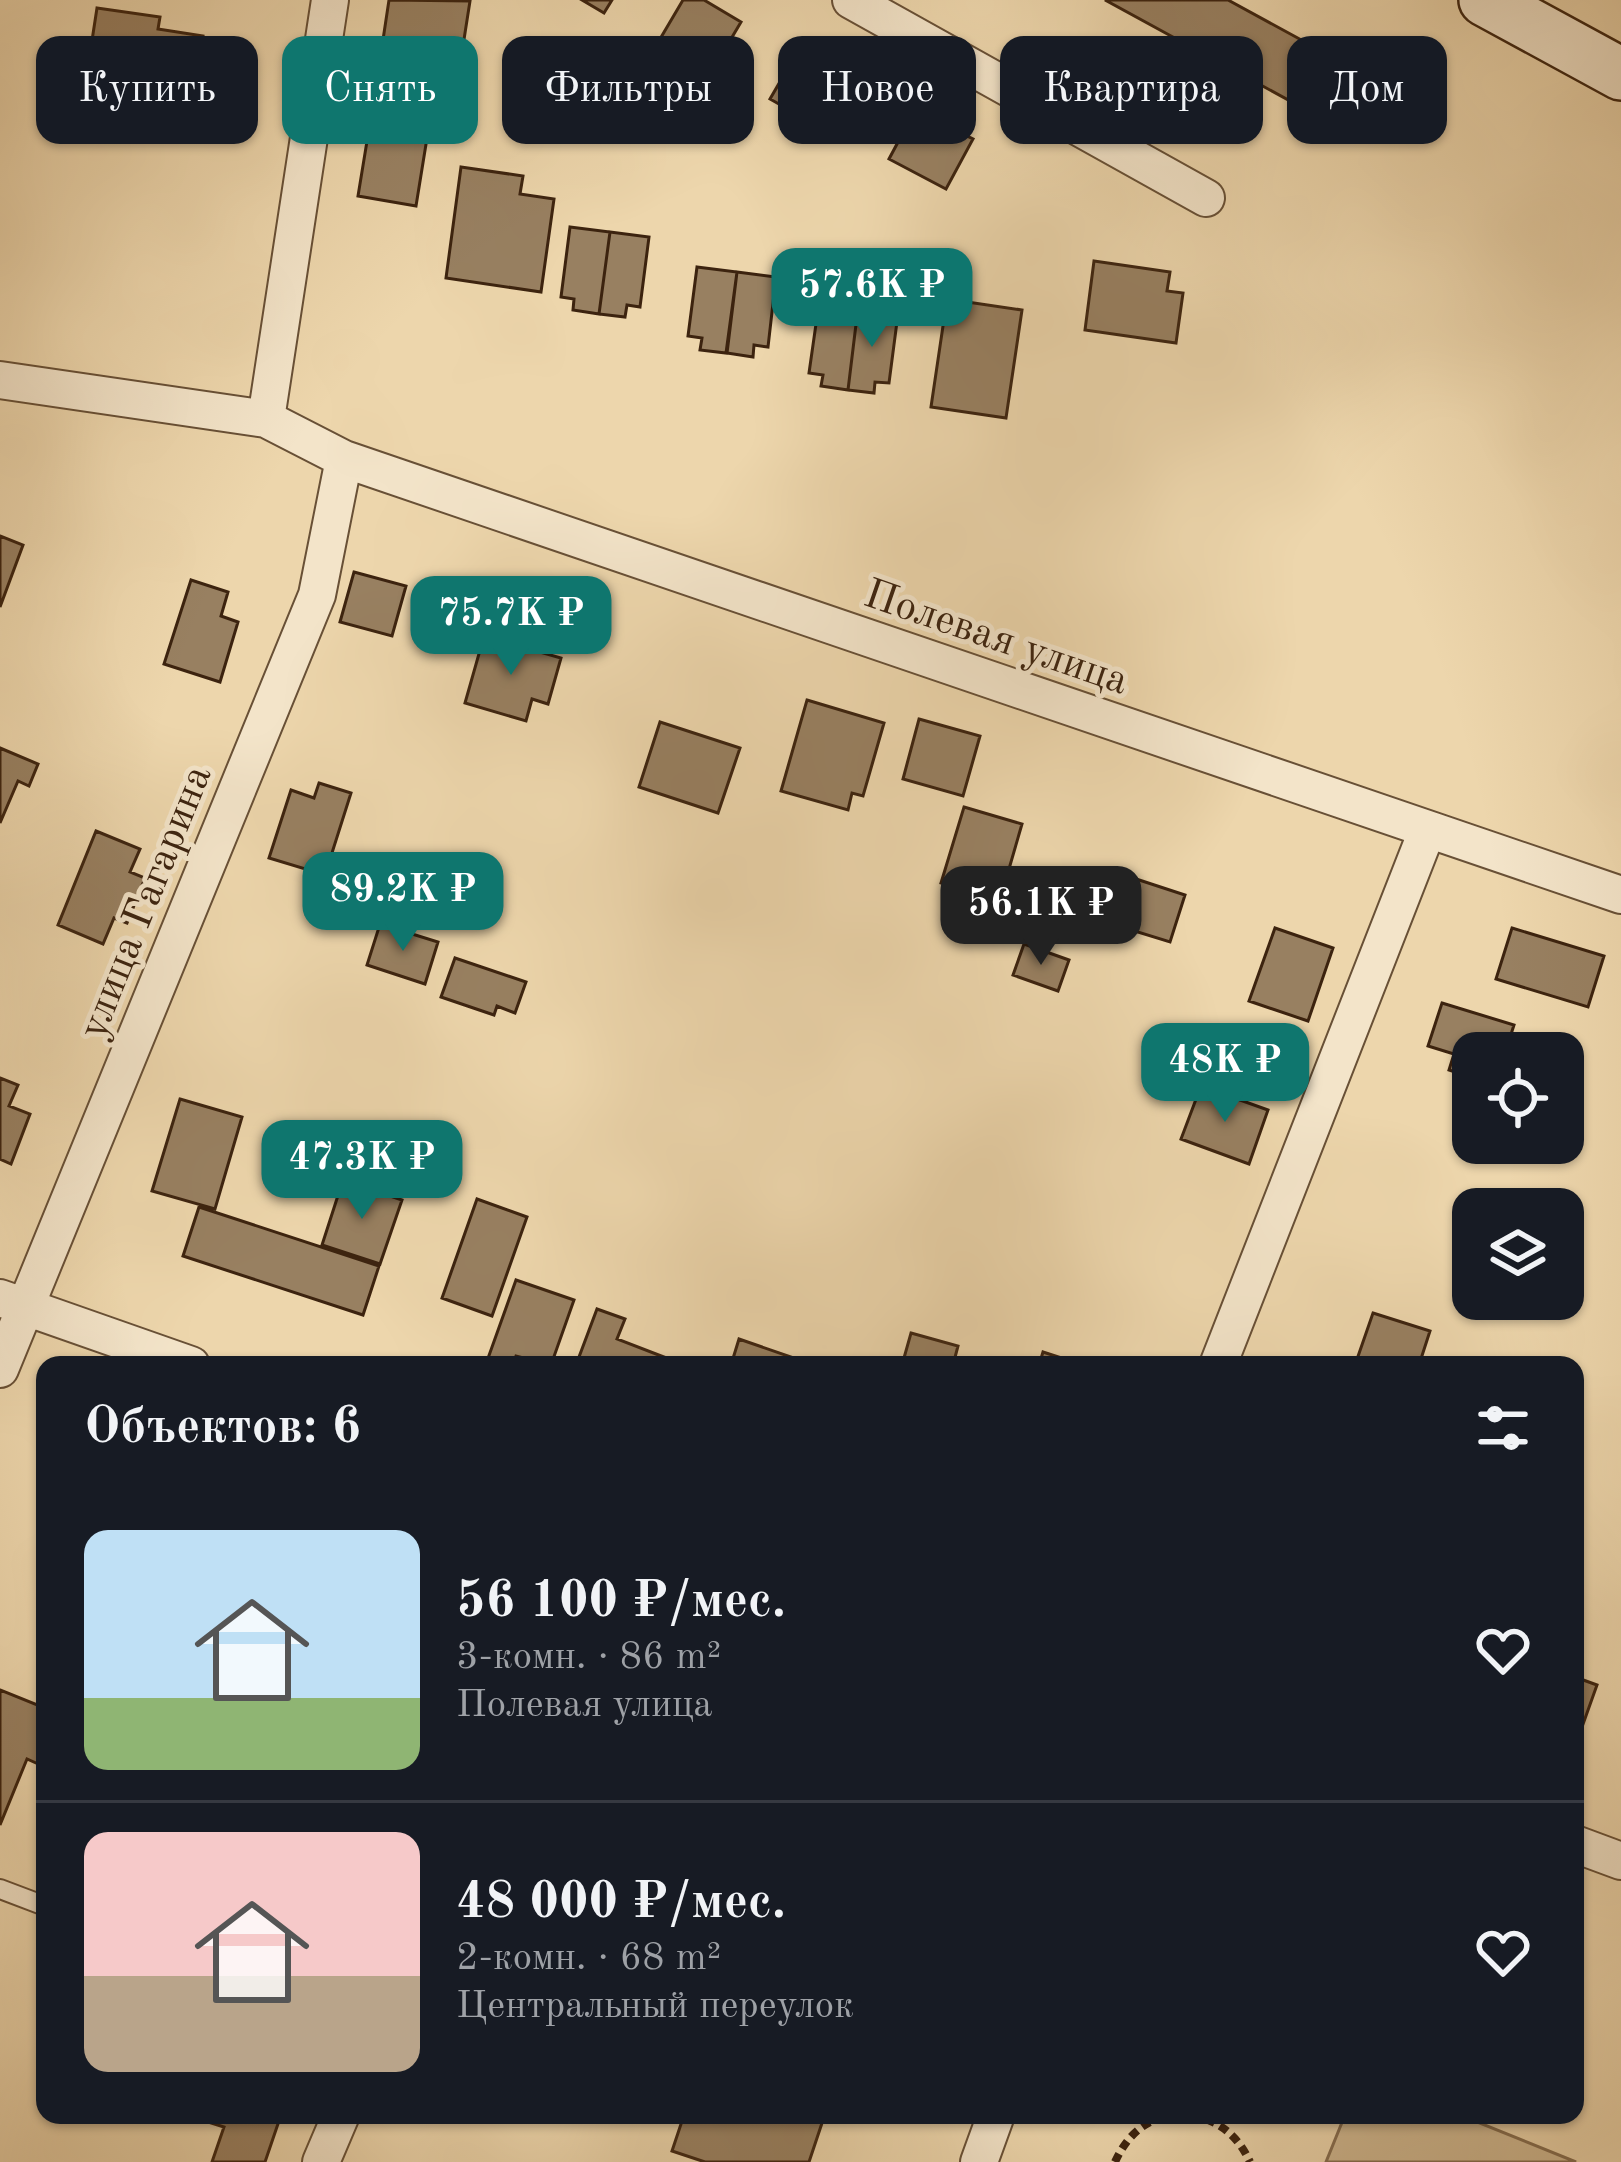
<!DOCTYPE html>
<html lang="ru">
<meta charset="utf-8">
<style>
:root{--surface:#171b24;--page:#242831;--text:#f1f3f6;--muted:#9ea1a6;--line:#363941;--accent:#0f766e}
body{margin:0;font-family:"Old Standard TT",serif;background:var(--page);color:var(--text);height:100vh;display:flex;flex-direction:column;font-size:45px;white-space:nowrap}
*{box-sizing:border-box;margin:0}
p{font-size:39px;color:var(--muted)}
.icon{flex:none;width:66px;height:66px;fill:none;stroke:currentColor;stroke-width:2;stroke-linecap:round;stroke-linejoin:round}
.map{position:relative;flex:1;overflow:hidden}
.panel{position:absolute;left:36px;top:1356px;width:1548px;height:768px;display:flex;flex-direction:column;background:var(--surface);border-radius:24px;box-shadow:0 3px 9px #0004}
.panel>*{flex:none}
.guide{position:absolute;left:36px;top:36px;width:1551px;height:108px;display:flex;gap:24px}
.fabs{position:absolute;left:1452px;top:1032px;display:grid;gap:24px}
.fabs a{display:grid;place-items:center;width:132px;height:132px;border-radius:24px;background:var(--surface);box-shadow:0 3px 9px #0004;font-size:60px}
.price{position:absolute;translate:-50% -102px;padding:0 27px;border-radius:24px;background:var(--accent);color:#fff;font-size:39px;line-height:78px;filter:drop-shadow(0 3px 6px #0008)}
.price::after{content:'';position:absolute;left:50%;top:72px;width:36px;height:27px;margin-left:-18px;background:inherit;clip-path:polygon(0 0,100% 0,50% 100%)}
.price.selected{background:#222;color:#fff}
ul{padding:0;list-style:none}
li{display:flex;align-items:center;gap:36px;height:300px;padding:0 48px}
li+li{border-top:3px solid var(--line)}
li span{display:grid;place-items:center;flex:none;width:336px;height:240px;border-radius:24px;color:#555}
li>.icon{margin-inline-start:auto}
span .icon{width:144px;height:144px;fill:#fffc;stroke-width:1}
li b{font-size:51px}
h2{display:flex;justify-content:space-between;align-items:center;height:144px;padding:0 48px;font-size:51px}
.tag{padding:0 42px;border-radius:24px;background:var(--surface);box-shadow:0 3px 9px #0004;font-size:42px;line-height:108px}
.tag.selected{background:var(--accent);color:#fff}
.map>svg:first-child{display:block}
.green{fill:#cfb891;stroke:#866e50;stroke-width:3}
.building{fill:#988061;stroke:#3c230f;stroke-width:3}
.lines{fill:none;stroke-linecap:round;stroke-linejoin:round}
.lane-casing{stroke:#685036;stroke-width:22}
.street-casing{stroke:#685036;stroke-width:40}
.secondary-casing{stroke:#3c230f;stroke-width:56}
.path{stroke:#3c230f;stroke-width:8;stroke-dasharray:9 6;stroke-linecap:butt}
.lane{stroke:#f3e4c9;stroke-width:18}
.street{stroke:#f3e4c9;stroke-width:36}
.secondary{stroke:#f3e4c9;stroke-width:51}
.labels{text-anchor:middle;stroke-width:10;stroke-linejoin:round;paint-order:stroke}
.street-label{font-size:42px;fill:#3c230f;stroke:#f3e4c9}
</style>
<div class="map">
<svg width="1621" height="2162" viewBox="0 0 1621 2162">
<rect width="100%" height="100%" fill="#edd6ac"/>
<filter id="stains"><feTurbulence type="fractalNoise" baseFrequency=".00167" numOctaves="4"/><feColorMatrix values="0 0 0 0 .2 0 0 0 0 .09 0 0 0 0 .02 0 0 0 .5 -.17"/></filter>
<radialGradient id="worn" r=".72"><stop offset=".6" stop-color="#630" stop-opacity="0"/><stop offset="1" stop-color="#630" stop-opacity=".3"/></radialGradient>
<path class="green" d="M1345,2115H1460L1576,2162H1326Z"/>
<path class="building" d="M389,0L470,1L460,65L381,53Z
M582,0H612L604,13Z
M683,0H704L741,22L703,86L650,56Z
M1105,0H1228L1351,67L1323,119Z
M97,8L160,17L158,29L203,36L194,95L154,88L151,109L83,99Z
M799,49L855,81L827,131L770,99Z
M921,99L958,119L953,129L973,139L946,189L889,159Z
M369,129L427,138L416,206L358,196Z
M461,167L523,176L520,194L554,199L541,292L446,278Z
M570,227L610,232L599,314L573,310L574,299L561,297Z
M610,232L649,237L640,307L627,305L625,317L599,314Z
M1094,261L1170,272L1167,291L1183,293L1176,343L1085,330Z
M697,267L737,272L726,353L700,350L702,338L688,336Z
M737,272L776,277L768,347L754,345L753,357L727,353Z
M947,299L1022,310L1006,418L931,407Z
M819,303L858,308L848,390L821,386L823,375L809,373Z
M858,308L898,314L889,383L875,382L874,393L848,390Z
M0,536L23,545L0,607Z
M354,572L406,586L392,636L340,622Z
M191,580L228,592L221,616L238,622L220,682L164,664Z
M484,636L561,658L548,704L532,699L526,721L465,703Z
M807,700L884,723L863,796L852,793L848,810L781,791Z
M919,719L980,736L963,796L903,779Z
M660,722L740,748L718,813L639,787Z
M0,748L38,764L29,786L18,781L0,823Z
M319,783L351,793L325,875L269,858L291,790L314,798Z
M964,807L1022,824L1000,900L941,883Z
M96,831L140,849L130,872L145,878L127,923L114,918L103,944L58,925Z
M1130,877L1185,895L1170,942L1115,925Z
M380,924L438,942L425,984L367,965Z
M1275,928L1333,948L1308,1021L1249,1001Z
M1512,928L1604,956L1588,1007L1496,979Z
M1024,944L1069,960L1058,991L1013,975Z
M455,958L526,982L515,1013L497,1006L494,1015L441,997Z
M1442,1003L1514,1025L1505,1053H1473V1078L1449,1070L1454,1054L1428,1046Z
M0,1078L18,1085L9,1106L30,1114L11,1164L0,1159Z
M1201,1086L1268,1110L1249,1164L1181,1139Z
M180,1099L242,1117L215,1209L152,1191Z
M343,1180L402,1200L380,1264L322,1245Z
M477,1199L527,1217L492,1316L442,1298Z
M199,1207L379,1266L363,1315L183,1256Z
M516,1280L574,1300L551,1365L516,1356L513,1365H498L487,1361Z
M597,1309L625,1319L617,1339L669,1359L667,1365H576Z
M1373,1313L1430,1331L1419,1365H1355Z
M911,1333L958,1346L953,1365H902Z
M739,1339L814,1365H731Z
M1043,1352L1083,1365H1039Z
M1575,1677L1597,1685L1577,1741H1575Z
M0,1690L45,1708V1767L27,1759L0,1825Z
M186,2115H281L265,2162H212L224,2127Z
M684,2115H819L824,2117L809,2162H705L672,2151Z"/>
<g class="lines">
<g class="lane-casing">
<path id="lane" d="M0,1889L45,1906"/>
</g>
<g class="street-casing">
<path id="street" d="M851,0L1206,198
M0,380L266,419L344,459L1621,895
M266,419L330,0
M0,1298L191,1365
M1218,1365L1427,831
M0,1369L317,595L344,459
M1575,1844L1621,1861
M321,2162L341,2115
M979,2162L996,2115"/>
</g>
<g class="secondary-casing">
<path id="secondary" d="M1485,0L1621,74"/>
</g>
<path class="path" d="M1192,2115C1220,2121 1238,2136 1250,2162
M1115,2162C1127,2136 1144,2119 1174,2115"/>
<use href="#lane" class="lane"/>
<use href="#street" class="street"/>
<use href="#secondary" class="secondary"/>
</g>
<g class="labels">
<g class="street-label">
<text transform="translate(997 635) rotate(19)" y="15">Полевая улица</text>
<text transform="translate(143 901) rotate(-68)" y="15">улица Гагарина</text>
</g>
</g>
<rect width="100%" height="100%" filter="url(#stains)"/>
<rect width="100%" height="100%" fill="url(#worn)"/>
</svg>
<div class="fabs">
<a><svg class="icon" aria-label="locate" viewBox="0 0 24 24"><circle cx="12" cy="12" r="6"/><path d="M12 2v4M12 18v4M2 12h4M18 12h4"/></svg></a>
<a><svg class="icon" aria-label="layers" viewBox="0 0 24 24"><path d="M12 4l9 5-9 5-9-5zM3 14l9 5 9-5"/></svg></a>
</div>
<b class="price" style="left:872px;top:350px">57.6K ₽</b>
<b class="price" style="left:511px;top:678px">75.7K ₽</b>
<b class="price" style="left:403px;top:954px">89.2K ₽</b>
<b class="price selected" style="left:1041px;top:968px">56.1K ₽</b>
<b class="price" style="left:1225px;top:1125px">48K ₽</b>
<b class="price" style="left:362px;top:1222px">47.3K ₽</b>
<div class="guide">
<a class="tag">Купить</a>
<a class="tag selected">Снять</a>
<a class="tag">Фильтры</a>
<a class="tag">Новое</a>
<a class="tag">Квартира</a>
<a class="tag">Дом</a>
</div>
<section class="panel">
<h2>Объектов: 6<svg class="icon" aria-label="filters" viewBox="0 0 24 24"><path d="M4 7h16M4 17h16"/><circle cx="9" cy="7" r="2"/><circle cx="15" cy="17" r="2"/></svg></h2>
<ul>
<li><span style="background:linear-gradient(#bfe0f5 70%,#8fb573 0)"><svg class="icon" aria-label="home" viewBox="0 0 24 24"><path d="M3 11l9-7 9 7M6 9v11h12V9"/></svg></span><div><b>56 100 ₽/мес.</b><p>3-комн. · 86 m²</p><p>Полевая улица</p></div><svg class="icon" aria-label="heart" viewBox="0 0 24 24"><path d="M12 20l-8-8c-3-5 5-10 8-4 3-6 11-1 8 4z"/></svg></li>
<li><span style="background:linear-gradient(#f6c9c9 60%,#b9a48a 0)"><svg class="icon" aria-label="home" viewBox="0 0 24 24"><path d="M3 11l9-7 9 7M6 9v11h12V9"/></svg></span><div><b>48 000 ₽/мес.</b><p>2-комн. · 68 m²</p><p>Центральный переулок</p></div><svg class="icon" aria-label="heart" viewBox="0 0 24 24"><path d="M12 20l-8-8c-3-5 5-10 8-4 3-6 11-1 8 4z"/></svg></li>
</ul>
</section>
</div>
